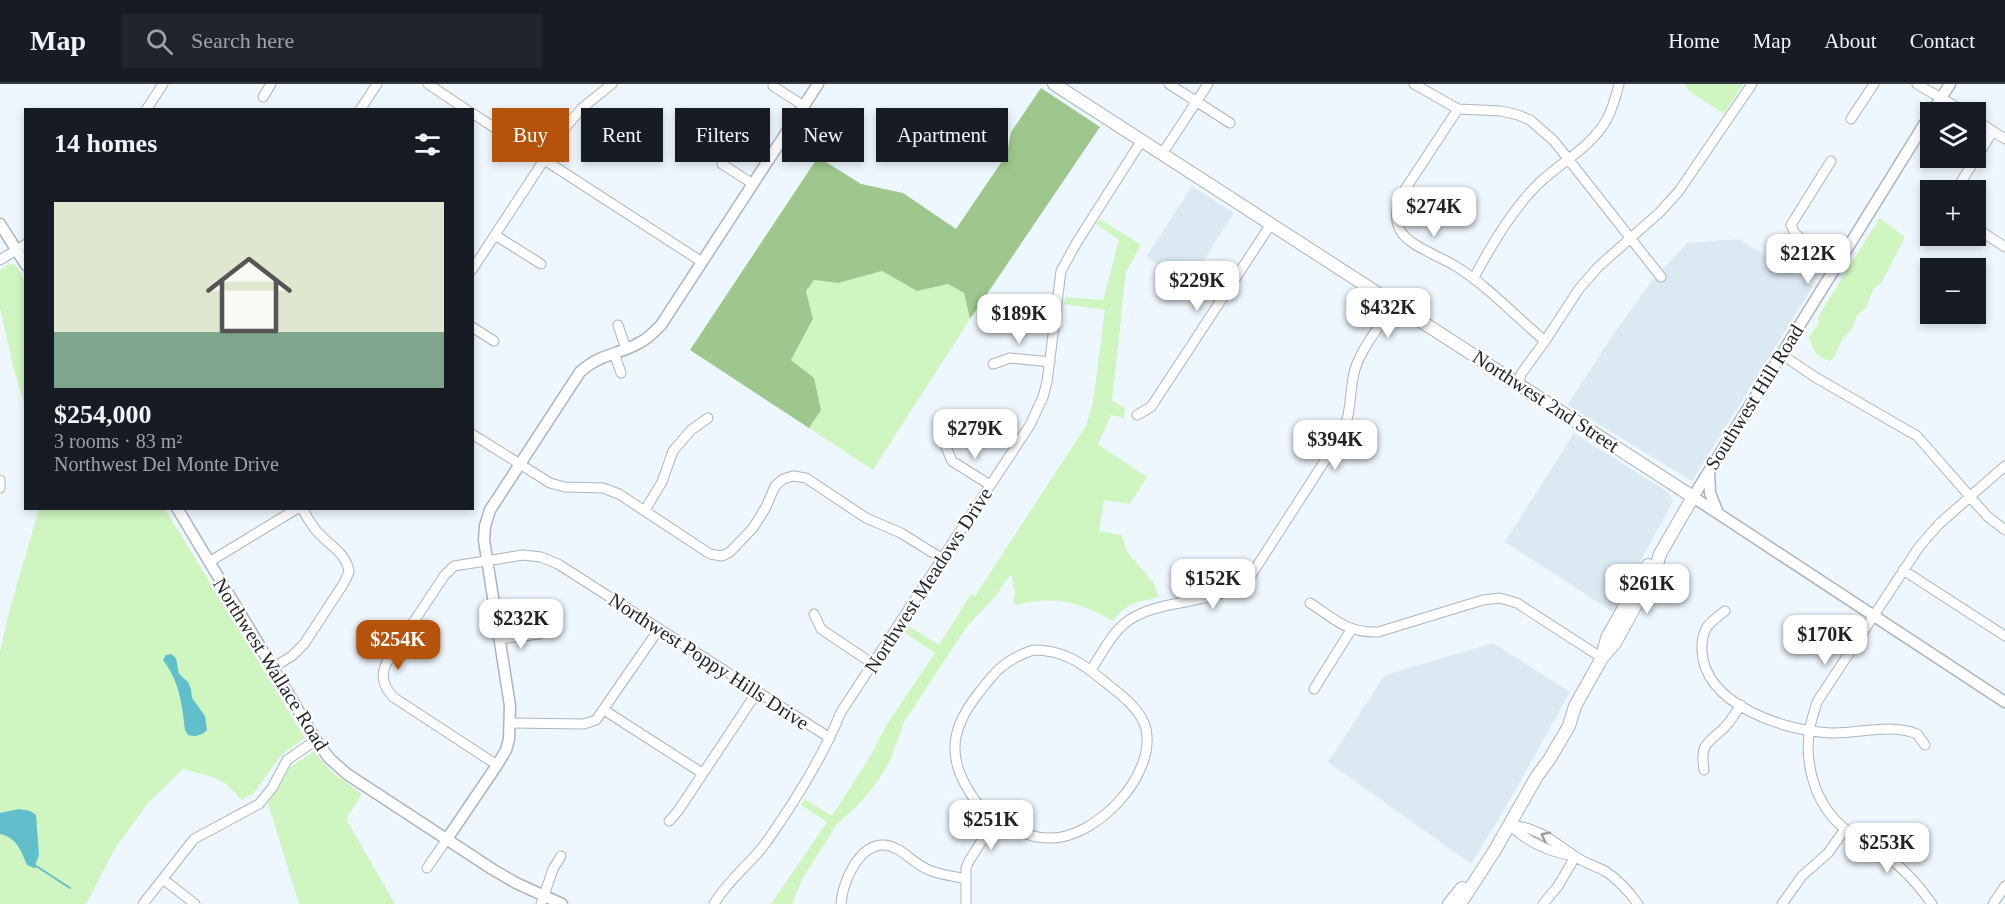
<!DOCTYPE html>
<meta charset="utf-8">
<style>
:root{--surface:#171b24;--page:#20242c;--text:#f1f3f6;--muted:#9ea1a6;--line:#363941;--accent:#b45309}
body{margin:0;font-family:"Times New Roman",serif;background:var(--page);color:var(--text);height:100vh;display:flex;flex-direction:column;font-size:22px;white-space:nowrap}
*{box-sizing:border-box;margin:0}
p{font-size:20px;color:var(--muted)}
.icon{flex:none;width:33px;height:33px;fill:none;stroke:currentColor;stroke-width:2;stroke-linecap:round;stroke-linejoin:round}
.map{position:relative;flex:1;overflow:hidden}
.panel{position:absolute;left:24px;top:24px;width:450px;height:402px;display:flex;flex-direction:column;background:var(--surface);border-radius:0px;box-shadow:0 3px 9px #0003}
.panel>*{flex:none}
.banner{position:absolute;left:492px;top:24px;width:570px;height:54px;display:flex;gap:12px}
.tools{position:absolute;left:1920px;top:18px;display:grid;gap:12px}
.tools a{display:grid;place-items:center;width:66px;height:66px;border-radius:0px;background:var(--surface);box-shadow:0 3px 9px #0003;font-size:30px}
.price{position:absolute;translate:-50% -51px;padding:0 14px;border-radius:12px;background:#fff;color:#222;font-size:20px;line-height:39px;filter:drop-shadow(0 2px 3px #0008)}
.price::after{content:'';position:absolute;left:50%;top:36px;width:18px;height:14px;margin-left:-9px;background:inherit;clip-path:polygon(0 0,100% 0,50% 100%)}
.price.active{background:var(--accent);color:#fff}
ul{padding:0;list-style:none}
li{display:grid;align-content:center;gap:12px;height:318px;padding:0 30px}
li+li{border-top:2px solid var(--line)}
li span{display:grid;place-items:center;height:186px;border-radius:0px;color:#555}
li>.icon{margin-inline-start:auto}
span .icon{width:108px;height:108px;fill:#fffc;stroke-width:1}
li b{font-size:26px}
h2{display:flex;justify-content:space-between;align-items:center;height:72px;padding:0 30px;font-size:26px}
.chip{padding:0 21px;border-radius:0px;background:var(--surface);box-shadow:0 3px 9px #0003;font-size:21px;line-height:54px}
.chip.active{background:var(--accent);color:#fff}
header{display:flex;align-items:center;gap:36px;box-sizing:border-box;height:84px;padding:0 30px;background:var(--surface);border-bottom:2px solid var(--line)}
header strong{font-size:28px}
nav{display:flex;gap:33px;margin-inline-start:auto;font-size:21px}
.search{width:420px;height:54px;background:var(--page);display:flex;align-items:center;gap:15px;box-sizing:border-box;padding:0 21px;border-radius:0px;color:var(--muted);font-size:22px}
.map>svg:first-child{display:block}
.built{fill:#dbe9f3}
.green{fill:#cff5c1}
.forest{fill:#9dc78d}
.water{fill:#60bfcb}
.lines{fill:none;stroke-linecap:round;stroke-linejoin:round}
.stream{stroke:#60bfcb;stroke-width:2}
.minor-casing{stroke:#abb5bd;stroke-width:11}
.tertiary-casing{stroke:#abb5bd;stroke-width:13}
.secondary-casing{stroke:#abb5bd;stroke-width:14}
.minor{stroke:#fff;stroke-width:9}
.tertiary{stroke:#fff;stroke-width:10}
.secondary{stroke:#fff;stroke-width:12}
.oneway{stroke:#9a9c9d}
.labels{text-anchor:middle;stroke-width:4.5;stroke-linejoin:round;paint-order:stroke}
.street-label{font-size:20px;fill:#1f2326;stroke:#fff}
</style>
<header>
<strong>Map</strong>
<div class="search"><svg class="icon" aria-label="search" viewBox="0 0 24 24"><circle cx="10" cy="10" r="6"/><path d="M15 15l6 6"/></svg>Search here</div>
<nav><a>Home</a><a>Map</a><a>About</a><a>Contact</a></nav>
</header>
<div class="map">
<svg width="2005" height="820" viewBox="0 0 2005 820">
<rect width="100%" height="100%" fill="#eef7fd"/>
<path class="built" d="M1192,102L1234,129L1188,201L1146,173Z
M1739,155L1813,202L1692,397L1567,321L1617,245L1651,198L1687,159Z
M1574,349L1668,408L1673,417L1613,528L1505,458Z
M1493,559L1570,608L1507,721L1471,780L1328,678L1385,591Z"/>
<path class="green" d="M1685,0H1743L1724,30L1689,7Z
M1100,135L1141,161L1126,188L1112,317L1125,324L1124,334L1111,331L1098,360L1147,393L1130,420L1104,416L1099,447L1122,451L1127,468L1154,499L1159,513C1137,519 1128,517 1113,537C1079,518 1055,511 1017,521L1013,518L1015,508L1013,502V494L1010,491L994,514L966,544L904,638L890,677L878,697L858,721L837,740L803,794L792,820H771L827,738L801,721L805,715L832,732L871,671L887,640L935,569L905,549L909,542L939,561L971,510L975,512L1086,342L1093,318L1105,226L1064,220L1065,213L1103,216L1119,156L1096,140Z
M1879,135H1881L1905,153L1882,198L1873,206L1866,224L1857,231L1852,245L1843,254L1834,274L1830,277C1816,273 1813,266 1809,253L1819,239L1818,233Z
M13,180L17,183L25,197V322L14,286L0,224V187L6,181Z
M882,187L917,207L948,200L964,209L970,235L873,386L809,344L821,326L791,276L813,236L806,206L814,196L838,199Z
M39,425H165L305,654L282,670L254,709L242,716L225,699L212,693L183,685L148,719L116,763L86,820H0V568L9,528Z
M314,668L333,689L362,710L346,735L395,820H299L268,719L288,684Z"/>
<path class="forest" d="M1041,4L1100,43L970,235L964,209L948,200L917,207L882,187L838,199L814,196L806,207L813,235L791,276L814,294L821,326L809,344L690,266L818,73L861,100L903,109L956,145L1007,70L1011,48Z"/>
<path class="water" d="M171,570L176,574L179,590L188,598L191,605L192,614L205,632L207,646C201,652 196,653 188,651L185,646C182,619 179,597 163,576L166,571Z
M19,725L30,727L36,731L39,771L34,784L27,781C21,766 17,754 0,750V729Z"/>
<g class="lines">
<path class="stream" d="M35,783L33,780L70,804"/>
<g class="minor-casing">
<path id="minor" d="M428,0L467,26
M1169,0L1230,39
M1414,0L1458,25L1501,27L1518,31L1530,36L1554,57L1661,193
M1917,0L1965,28
M773,2L804,22
M263,13L271,0
M1458,25L1402,110C1397,121 1394,135 1400,146C1408,162 1442,173 1457,183C1490,204 1516,233 1545,257
M146,26L163,0
M360,26L377,0
M472,29L702,178
M1851,35L1874,0
M1976,36L2005,55
M1162,70L1208,0
M1831,77L1791,141L1795,150L1838,178
M722,80L753,100
M1956,106L1993,47
M1976,144L2005,163
M495,151L541,180
M0,176L26,160
M472,186L565,44L582,24L612,0
M1474,194C1491,161 1510,129 1536,102C1559,79 1591,64 1607,35C1613,24 1616,12 1619,0
M618,241L626,265
M472,243L494,257
M614,269L621,289
M1781,270L1815,293L1917,352L1987,432L2005,446
M993,280L1010,274L1050,278
M1519,299L1521,290L1545,257L1579,205L1598,183L1660,128L1679,107L1752,0
M1137,331L1151,323L1271,140
M472,350L550,399L565,403L603,404L619,410L710,470L722,472L730,468L753,444L766,423L775,402L783,395L793,392L806,394L866,434L901,449L941,474
M946,363L952,377L990,401
M0,396V404
M645,426L662,398L673,367L691,346L708,334
M209,478L298,424
M1903,486L2005,552
M1310,519C1335,535 1346,549 1378,548L1483,516L1500,514L1517,519L1602,574
M1725,527C1708,540 1701,544 1702,568C1706,622 1786,647 1831,649C1859,650 1890,639 1917,650L1925,661
M814,530L821,545L873,580
M499,555L539,550
M1033,566C1064,566 1082,579 1105,598C1121,611 1141,625 1146,645C1156,692 1096,754 1051,754C1025,755 1001,739 982,724C975,718 970,709 966,702C946,667 955,639 978,610C995,587 1005,576 1033,566Z
M272,584L292,572L304,560L344,499L349,488C347,468 326,460 315,445C310,439 306,431 302,424
M1091,586C1101,571 1110,552 1124,540C1159,511 1215,525 1250,493L1342,350C1352,329 1349,307 1355,285C1362,263 1382,239 1395,220
M1314,605L1351,546
M604,626L702,689
M511,639L584,640L596,636L659,545
M497,681L393,613C383,601 380,592 387,578L444,492L454,482L523,471L541,473L558,480L830,654
M1704,686C1700,661 1706,660 1723,645C1730,638 1735,630 1741,621
M669,737L678,727L757,608
M1510,741C1540,744 1552,757 1576,773C1585,779 1595,782 1605,787C1618,795 1629,808 1638,820
M1510,741C1527,758 1550,768 1573,772
M427,784L447,755
M163,795L195,820
M143,820L194,755L259,720L272,704L287,676L316,656
M541,820L553,785L561,772
M714,820C727,797 749,781 765,760C794,719 822,675 841,628L1030,341L1043,313L1047,298L1061,187L1077,158L1142,56
M841,820C842,799 859,759 885,761C902,763 913,780 929,786C940,791 954,792 966,795
M966,820V784L969,777L997,733
M1543,820L1558,802L1575,773
M1782,820L1802,792L1828,769L1845,745
M1932,820C1919,801 1903,784 1884,770C1872,761 1857,755 1845,745C1817,723 1805,685 1809,650C1810,639 1814,629 1817,618L1919,463L1939,440L2005,382
M1993,820L2005,802"/>
</g>
<g class="tertiary-casing">
<path id="tertiary" d="M1932,28L1950,0
M1930,31L1693,413L2005,618
M0,140L26,181
M1709,387L1710,409L1718,429
M177,424L316,656L329,674L347,690L492,785L516,799L562,820
M447,755L497,681L506,666L509,655L510,622L484,456L485,442L490,426L580,288C599,270 618,271 639,259C648,255 654,248 661,241L818,0"/>
</g>
<g class="secondary-casing">
<path id="secondary" d="M1054,0L1693,413L1660,470L1656,484L1615,559L1602,574L1575,622L1569,642L1549,676L1537,692L1495,766L1460,820
M1602,572L1607,554L1648,481
M1449,820L1462,804"/>
</g>
<use href="#minor" class="minor"/>
<use href="#tertiary" class="tertiary"/>
<use href="#secondary" class="secondary"/>
</g>
<defs><path id="oneway-chevron" d="M-2-3.5L2.5 0L-2 3.5" fill="none" stroke-width="1.6" stroke-linecap="round" stroke-linejoin="round" transform="scale(1.5)"/></defs>
<use class="oneway" href="#oneway-chevron" transform="translate(1545 752) rotate(-153)"/>
<g class="labels">
<g class="street-label">
<text transform="translate(1754 313) rotate(-58)" y="7">Southwest Hill Road</text>
<text transform="translate(1546 317) rotate(33)" y="7">Northwest 2nd Street</text>
<text transform="translate(928 496) rotate(-57)" y="7">Northwest Meadows Drive</text>
<text transform="translate(709 577) rotate(33)" y="7">Northwest Poppy Hills Drive</text>
<text transform="translate(271 580) rotate(58)" y="7">Northwest Wallace Road</text>
</g>
</g>
</svg>
<div class="tools">
<a><svg class="icon" aria-label="layers" viewBox="0 0 24 24"><path d="M12 4l9 5-9 5-9-5zM3 14l9 5 9-5"/></svg></a>
<a>+</a>
<a>−</a>
</div>
<b class="price" style="left:1434px;top:154px">$274K</b>
<b class="price" style="left:1808px;top:201px">$212K</b>
<b class="price" style="left:1197px;top:228px">$229K</b>
<b class="price" style="left:1388px;top:255px">$432K</b>
<b class="price" style="left:1019px;top:261px">$189K</b>
<b class="price" style="left:975px;top:376px">$279K</b>
<b class="price" style="left:1335px;top:387px">$394K</b>
<b class="price" style="left:1213px;top:526px">$152K</b>
<b class="price" style="left:1647px;top:531px">$261K</b>
<b class="price" style="left:521px;top:566px">$232K</b>
<b class="price" style="left:1825px;top:582px">$170K</b>
<b class="price active" style="left:398px;top:587px">$254K</b>
<b class="price" style="left:991px;top:767px">$251K</b>
<b class="price" style="left:1887px;top:790px">$253K</b>
<div class="banner">
<a class="chip active">Buy</a>
<a class="chip">Rent</a>
<a class="chip">Filters</a>
<a class="chip">New</a>
<a class="chip">Apartment</a>
</div>
<section class="panel">
<h2>14 homes<svg class="icon" aria-label="filters" viewBox="0 0 24 24"><path d="M4 7h16M4 17h16"/><circle cx="9" cy="7" r="2"/><circle cx="15" cy="17" r="2"/></svg></h2>
<ul>
<li><span style="background:linear-gradient(#dfe7d0 70%,#7fa58c 0)"><svg class="icon" aria-label="home" viewBox="0 0 24 24"><path d="M3 11l9-7 9 7M6 9v11h12V9"/></svg></span><div><b>$254,000</b><p>3 rooms · 83 m²</p><p>Northwest Del Monte Drive</p></div></li>
</ul>
</section>
</div>
